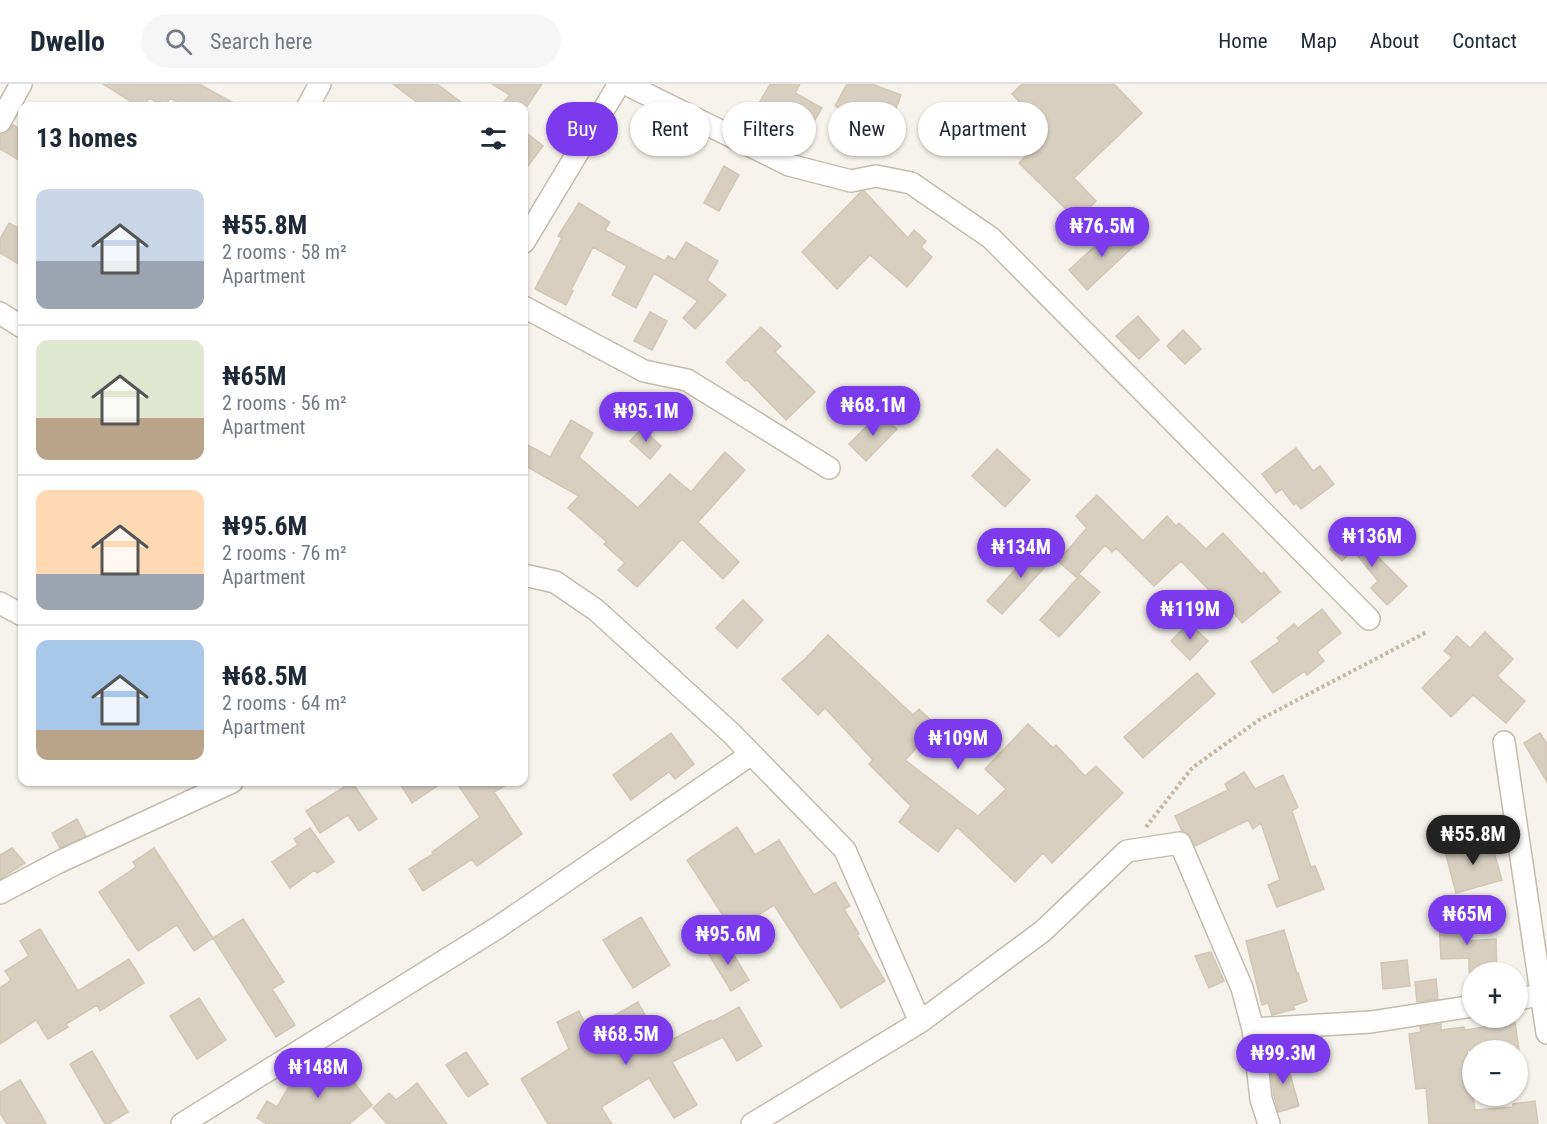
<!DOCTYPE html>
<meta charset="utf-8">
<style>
:root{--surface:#fff;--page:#f6f6f7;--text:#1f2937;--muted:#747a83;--line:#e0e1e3;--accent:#7c3aed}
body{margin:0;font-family:"Roboto Condensed",sans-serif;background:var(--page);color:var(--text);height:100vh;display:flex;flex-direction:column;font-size:22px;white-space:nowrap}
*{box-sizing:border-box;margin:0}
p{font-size:20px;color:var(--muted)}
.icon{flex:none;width:33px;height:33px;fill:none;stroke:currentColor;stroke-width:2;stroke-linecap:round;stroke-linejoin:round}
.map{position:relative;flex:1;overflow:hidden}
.side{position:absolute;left:18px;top:18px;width:510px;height:684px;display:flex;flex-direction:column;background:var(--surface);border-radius:12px;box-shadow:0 2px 4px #0004}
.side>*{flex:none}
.banner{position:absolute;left:546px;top:18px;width:570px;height:54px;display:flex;gap:12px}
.tools{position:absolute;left:1462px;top:878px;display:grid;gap:12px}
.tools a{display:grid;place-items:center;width:66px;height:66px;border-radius:50%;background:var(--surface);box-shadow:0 2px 4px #0004;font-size:30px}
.price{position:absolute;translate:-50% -51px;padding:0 14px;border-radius:21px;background:var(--accent);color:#fff;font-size:20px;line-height:39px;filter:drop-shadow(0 2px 3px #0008)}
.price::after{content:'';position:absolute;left:50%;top:36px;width:18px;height:14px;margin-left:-9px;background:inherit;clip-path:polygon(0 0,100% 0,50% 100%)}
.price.current{background:#222;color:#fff}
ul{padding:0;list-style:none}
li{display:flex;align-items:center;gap:18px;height:150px;padding:0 18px}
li+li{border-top:2px solid var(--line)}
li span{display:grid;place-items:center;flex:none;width:168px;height:120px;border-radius:12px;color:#555}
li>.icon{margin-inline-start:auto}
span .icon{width:72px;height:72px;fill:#fffc;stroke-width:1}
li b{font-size:26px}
h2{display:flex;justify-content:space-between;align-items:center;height:72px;padding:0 18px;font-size:26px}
.chip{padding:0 21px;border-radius:27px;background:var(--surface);box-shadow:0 2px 4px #0004;font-size:21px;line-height:54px}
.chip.current{background:var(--accent);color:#fff}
header{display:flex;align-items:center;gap:36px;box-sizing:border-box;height:84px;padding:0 30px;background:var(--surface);border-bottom:2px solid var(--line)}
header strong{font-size:28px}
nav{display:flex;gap:33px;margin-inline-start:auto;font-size:21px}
.search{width:420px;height:54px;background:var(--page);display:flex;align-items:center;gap:15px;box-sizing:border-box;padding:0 21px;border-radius:33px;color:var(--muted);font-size:22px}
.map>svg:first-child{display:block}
.building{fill:#d8cfc1;stroke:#d3c7b4;stroke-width:1.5}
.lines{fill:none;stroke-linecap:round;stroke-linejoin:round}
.minor-casing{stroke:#c2bbae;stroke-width:24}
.path{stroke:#c4b79f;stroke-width:4;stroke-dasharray:3 3;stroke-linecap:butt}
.minor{stroke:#fff;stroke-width:21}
</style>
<header>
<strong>Dwello</strong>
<div class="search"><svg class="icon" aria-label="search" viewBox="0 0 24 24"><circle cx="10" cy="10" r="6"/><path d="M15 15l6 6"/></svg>Search here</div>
<nav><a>Home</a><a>Map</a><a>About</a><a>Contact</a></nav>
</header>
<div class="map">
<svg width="1547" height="1040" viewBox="0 0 1547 1040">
<rect width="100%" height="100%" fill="#f6f3ec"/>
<path class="building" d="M103,0H199L239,22H185L170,14L165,22L149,14L144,22H138Z
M393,0H437L466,22H422Z
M492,0H542L527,22H500L510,11Z
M770,0H800L795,9L822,24L803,56L776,41L774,45L767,40L761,53L742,44L745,37L748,39Z
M847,0H872L901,11L888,46L863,37L835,22Z
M1022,0H1114L1142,29L1074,94L1096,117L1077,136L1019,79L1048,49L1012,10Z
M13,41L22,46V78L0,65V51L7,49Z
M524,47L543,62L524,87Z
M724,82L739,91L719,127L704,119Z
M864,107L908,154L914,146L926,157L921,163L932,173L907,203L870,171L837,205L802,168L861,108Z
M579,119L610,138L605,146L665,177L668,172L675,176L686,158L718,177L707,196L726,211L695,245L683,234L698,217L654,189L636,224L612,211L627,182L593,163L571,206L573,207L566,221L535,205L562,154L558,152Z
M9,139L22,146V182L0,169V155Z
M1117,142L1135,161L1087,206L1069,186Z
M650,228L667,237L652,266L634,257Z
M1138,232L1159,256L1139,275L1116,252Z
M761,243L781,262L775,268L815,308L786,336L747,296L745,297L726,278Z
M1183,246L1201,265L1185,280L1167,262Z
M880,329L897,345L866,377L849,360Z
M571,336L593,349L579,373L638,424L670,390L691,408L725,368L745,386L698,438L739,478L723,495L682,455L637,503L618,486L625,479L604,460L607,458L568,424L579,412L524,381V359L550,373Z
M642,344L661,362L650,375L630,357Z
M1296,364L1313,387L1320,382L1334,400L1301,425L1296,419L1294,421L1282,405L1276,409L1262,390Z
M997,365L1030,396L1005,423L972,392Z
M1097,411L1143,457L1167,432L1176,442L1179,439L1206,465L1223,449L1261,490L1264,488L1280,508L1242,539L1216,506L1212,509L1181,477L1154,502L1116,464L1112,468L1105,461L1076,493L1058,477L1087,444L1076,432Z
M1356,451L1407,502L1387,521L1371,504L1378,497L1353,466L1342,477L1330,465L1342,452L1348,458Z
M1039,459L1054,473L1002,530L987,517Z
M1080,491L1100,508L1059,553L1040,536Z
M743,516L763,536L737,564L716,544Z
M1322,525L1341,549L1317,568L1324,577L1307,591L1305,587L1273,609L1251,578L1280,557L1277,554L1294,540L1298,544Z
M1189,539L1208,557L1190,576L1171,557Z
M1485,548L1513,575L1497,592L1525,617L1506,639L1473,611L1451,633L1422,604L1452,573L1444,567L1457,552L1470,564Z
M828,551L913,631L919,625L937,642L905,676L978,732L1006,705L985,685L1028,640L1053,664L1056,661L1085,692L1096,682L1123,709L1052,779L1043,769L1015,798L957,743L938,768L899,738L911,722L869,680L873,676L825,624L818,631L782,595L805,575Z
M1197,589L1215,610L1143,674L1124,653Z
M671,649L694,680L675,695L669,688L631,716L613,691Z
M1540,649L1547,660V698L1524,659Z
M1244,688L1255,705L1283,691L1298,723L1292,727L1311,783L1315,782L1324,805L1277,823L1268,801L1280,796L1261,739L1253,745L1248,736L1195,762L1189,750L1182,747L1175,732L1228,706L1225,700Z
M352,698L377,735L359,747L348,731L320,749L306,727Z
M399,698H443L412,719Z
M456,698H512L494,708L522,750L477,782L472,775L423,807L409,785L433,770L432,768L480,733Z
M77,735L86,752L60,764L52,749Z
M737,743L755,771L779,756L814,811L835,798L850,822L844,825L859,850L857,851L885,897L841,924L774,821L733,847L687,776Z
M310,744L334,778L317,789L315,786L290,804L272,778L298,761L294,755Z
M1490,754L1502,796L1456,809L1445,767Z
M12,764L25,779L0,795V771Z
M154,764L213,854L194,867L177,841L138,867L99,808L136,783L133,778Z
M1463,832L1464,857L1496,855L1497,888H1469V874L1441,875L1439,834Z
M641,833L670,881L633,904L603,856Z
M243,835L284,898L272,905L295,941L276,953L213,854Z
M40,845L78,907L129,875L144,899L100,927L97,921L66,940L68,943L48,955L36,936L0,960V904L11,896L5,887L29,872L20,857Z
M1284,846L1297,890L1298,889L1307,917L1293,922L1295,925L1272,931L1268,919L1262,921L1246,857Z
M726,858L749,896L731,907L708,869Z
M1211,868L1224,897L1209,904L1195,872Z
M1407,876L1410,902L1383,905L1381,879Z
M1436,895L1438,915L1417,918L1415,898Z
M199,914L226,956L197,975L170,932Z
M638,918L661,961L711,936L712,938L739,923L762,962L737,977L723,953L672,978L697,1021L674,1034L649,994L601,1023L612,1040H548L521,995L569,965L557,938L579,927L600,971L628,955L615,931Z
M1515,938L1519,966H1467L1475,1026L1513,1023V1020L1535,1017L1538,1040H1429L1426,1004L1416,1005L1409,950L1421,948L1420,943L1441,940V946L1464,943L1465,946Z
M92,967L128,1028L108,1040H105L70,980Z
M466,968L488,1000L468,1013L446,981Z
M325,971L349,998L352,996L372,1021L349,1040H267L257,1034L267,1017L277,1023L290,1001Z
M1285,972L1299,1022L1278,1028L1274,1012L1269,976Z
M20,996L42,1032L46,1040H7L0,1029V1008Z
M417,999L447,1040H387L373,1024L389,1009L396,1016Z"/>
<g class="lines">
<g class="minor-casing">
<path id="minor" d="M626,0L789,81L851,97L876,92L911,99L991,154L1369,535
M308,22L320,0
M0,38L21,0
M524,158L619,0
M524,223L644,287L687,296L829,384
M0,229L22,243
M524,491L555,498L596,526L731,649L845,766L920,938
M0,519L22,531
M1504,658L1547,949
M0,809L59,778L232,698
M1518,915L1540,911
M1253,945L1371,938L1473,922
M182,1040L497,844L750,671
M752,1040L920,938L1043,847L1127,767L1180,759L1242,904L1253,945L1261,1015L1269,1040"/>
</g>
<path class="path" d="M1146,743L1192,684L1259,636L1427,548"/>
<use href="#minor" class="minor"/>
</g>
</svg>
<div class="tools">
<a>+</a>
<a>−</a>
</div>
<b class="price" style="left:1102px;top:174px">₦76.5M</b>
<b class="price" style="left:873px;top:353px">₦68.1M</b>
<b class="price" style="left:646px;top:359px">₦95.1M</b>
<b class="price" style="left:1372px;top:484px">₦136M</b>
<b class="price" style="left:1021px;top:495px">₦134M</b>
<b class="price" style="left:1190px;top:557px">₦119M</b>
<b class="price" style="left:958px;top:686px">₦109M</b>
<b class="price current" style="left:1473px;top:782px">₦55.8M</b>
<b class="price" style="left:1467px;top:862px">₦65M</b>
<b class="price" style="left:728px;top:882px">₦95.6M</b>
<b class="price" style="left:626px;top:982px">₦68.5M</b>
<b class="price" style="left:1283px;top:1001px">₦99.3M</b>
<b class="price" style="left:318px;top:1015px">₦148M</b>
<div class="banner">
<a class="chip current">Buy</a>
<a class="chip">Rent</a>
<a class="chip">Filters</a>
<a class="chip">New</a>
<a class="chip">Apartment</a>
</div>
<section class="side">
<h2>13 homes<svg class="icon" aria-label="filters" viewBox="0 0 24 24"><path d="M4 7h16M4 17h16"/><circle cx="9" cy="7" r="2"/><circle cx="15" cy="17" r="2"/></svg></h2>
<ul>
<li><span style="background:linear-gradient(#c9d6e8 60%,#9aa5b1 0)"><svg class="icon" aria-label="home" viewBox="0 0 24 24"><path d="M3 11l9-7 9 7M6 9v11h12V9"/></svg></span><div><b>₦55.8M</b><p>2 rooms · 58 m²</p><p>Apartment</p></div></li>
<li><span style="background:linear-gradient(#dfe7d0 65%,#b9a48a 0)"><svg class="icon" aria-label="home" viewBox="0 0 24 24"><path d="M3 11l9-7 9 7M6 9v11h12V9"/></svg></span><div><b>₦65M</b><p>2 rooms · 56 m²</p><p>Apartment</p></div></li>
<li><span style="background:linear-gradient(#ffd9b3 70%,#9aa5b1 0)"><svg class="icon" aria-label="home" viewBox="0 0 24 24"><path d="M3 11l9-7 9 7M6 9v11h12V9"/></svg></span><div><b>₦95.6M</b><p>2 rooms · 76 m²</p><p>Apartment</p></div></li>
<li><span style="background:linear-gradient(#a9c7e8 75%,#b9a48a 0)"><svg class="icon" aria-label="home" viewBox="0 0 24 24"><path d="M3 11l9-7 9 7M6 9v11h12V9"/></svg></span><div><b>₦68.5M</b><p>2 rooms · 64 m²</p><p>Apartment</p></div></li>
</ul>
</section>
</div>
